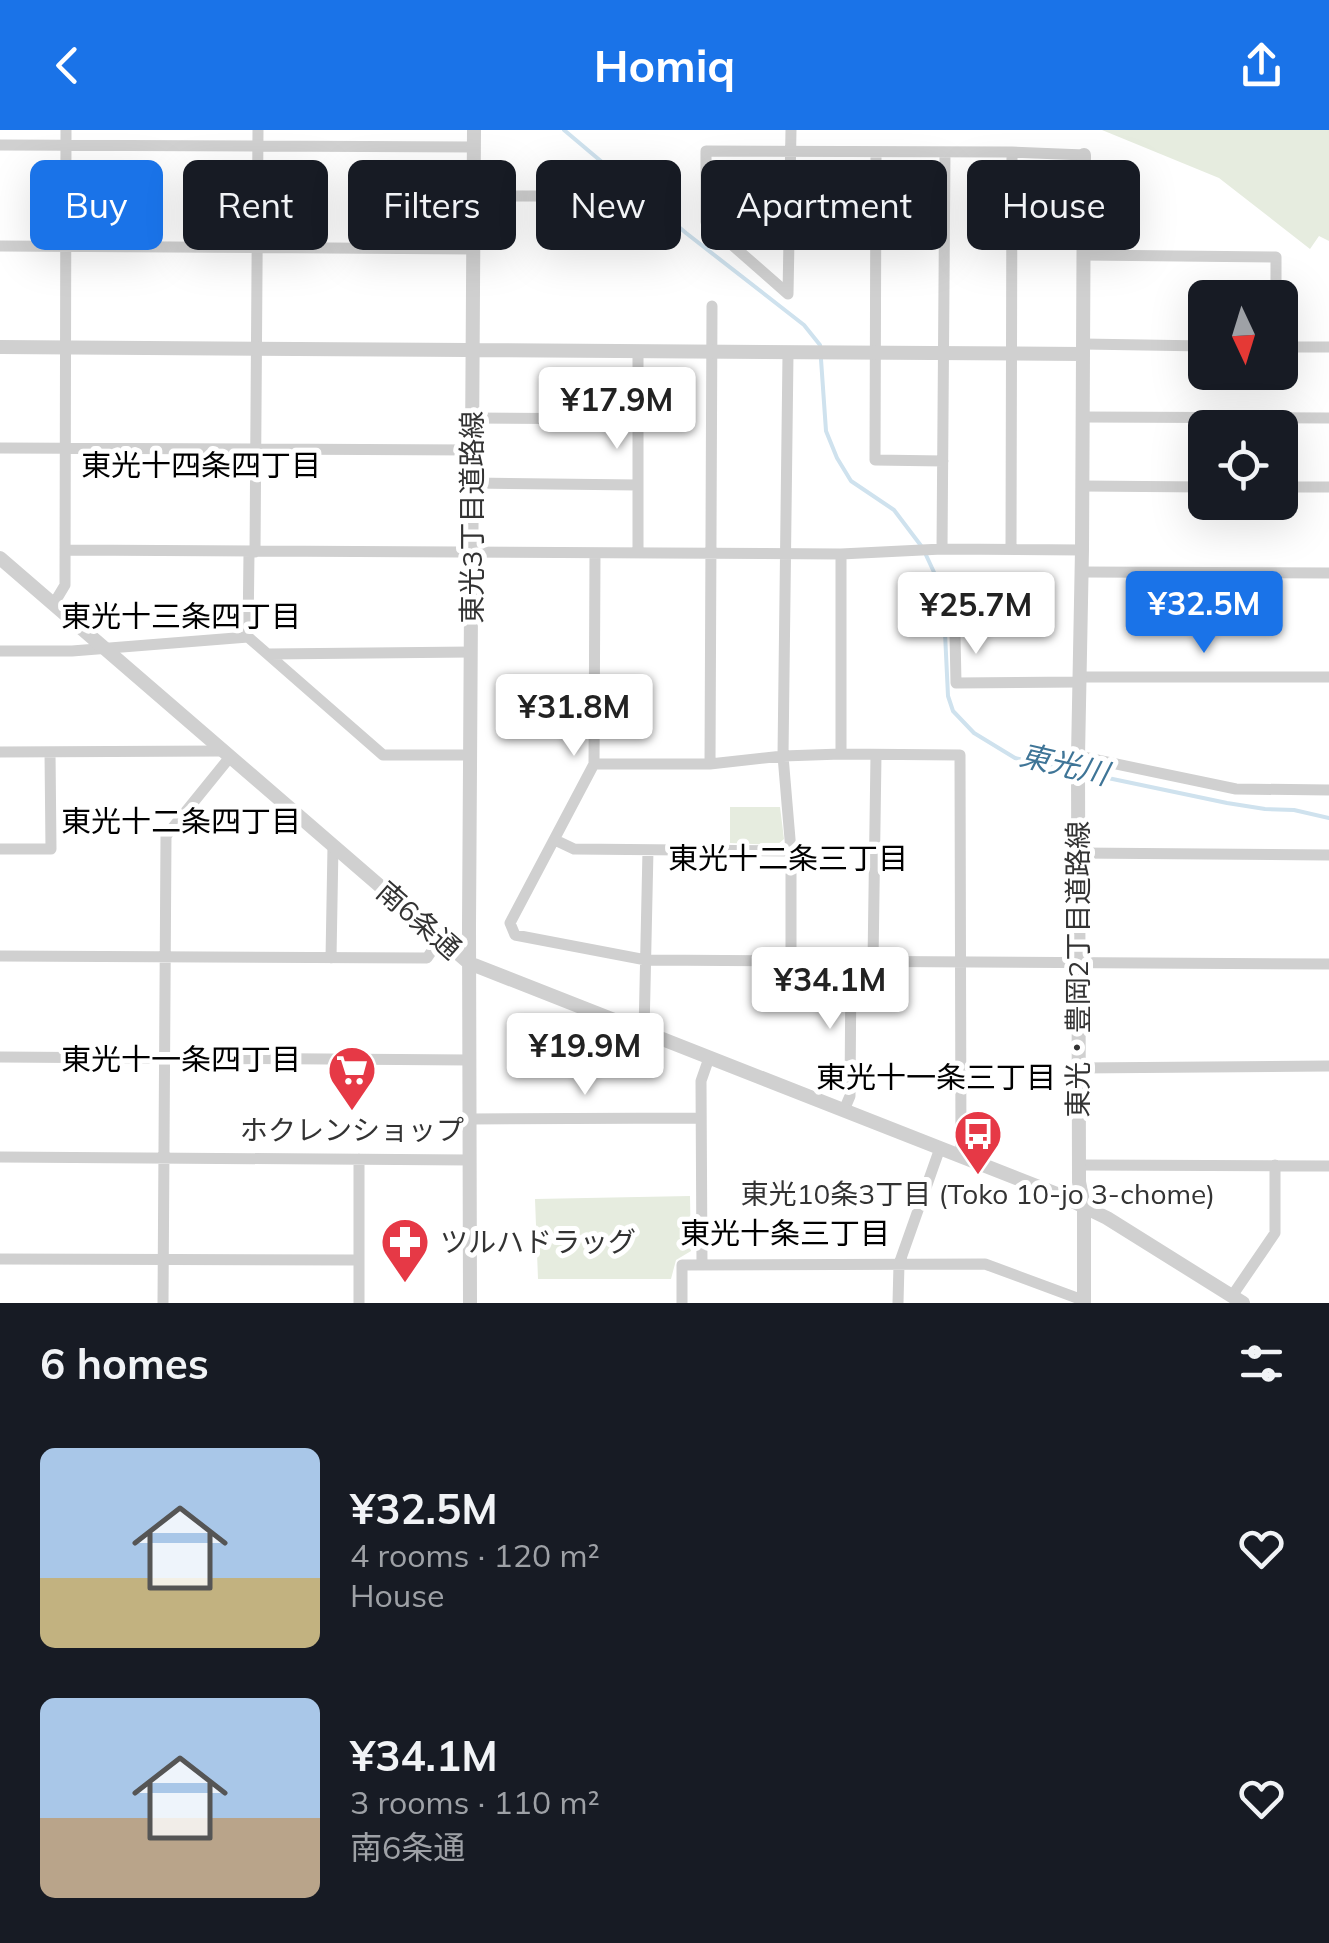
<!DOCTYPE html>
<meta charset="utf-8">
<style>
:root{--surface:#171b24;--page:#20242c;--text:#f1f3f6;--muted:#9ea1a6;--accent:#1a73e8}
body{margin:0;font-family:Mulish,"Noto Sans JP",sans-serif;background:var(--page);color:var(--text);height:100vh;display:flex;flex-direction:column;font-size:38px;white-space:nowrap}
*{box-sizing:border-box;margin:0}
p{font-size:32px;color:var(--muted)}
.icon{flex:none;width:55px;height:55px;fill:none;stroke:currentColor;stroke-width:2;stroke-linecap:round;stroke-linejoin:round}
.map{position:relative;height:1173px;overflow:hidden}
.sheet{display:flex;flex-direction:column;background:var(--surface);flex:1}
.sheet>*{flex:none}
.hud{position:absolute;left:30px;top:30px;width:1270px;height:90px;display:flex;gap:20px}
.needle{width:65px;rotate:176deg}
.tools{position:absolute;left:1188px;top:150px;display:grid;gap:20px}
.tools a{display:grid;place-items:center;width:110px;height:110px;border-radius:15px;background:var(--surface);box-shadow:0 10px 40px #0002;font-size:50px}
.price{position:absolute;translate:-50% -85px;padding:0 22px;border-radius:10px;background:#fff;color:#222;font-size:32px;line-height:65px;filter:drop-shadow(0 2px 5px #0008)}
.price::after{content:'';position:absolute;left:50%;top:60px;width:30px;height:22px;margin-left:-15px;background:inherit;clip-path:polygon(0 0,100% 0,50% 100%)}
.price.current{background:var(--accent);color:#fff}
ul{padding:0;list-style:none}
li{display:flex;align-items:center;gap:30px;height:250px;padding:0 40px}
li span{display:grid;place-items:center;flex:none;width:280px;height:200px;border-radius:15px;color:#555}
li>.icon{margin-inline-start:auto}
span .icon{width:120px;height:120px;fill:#fffc;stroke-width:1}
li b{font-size:42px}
h2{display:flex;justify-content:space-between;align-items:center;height:120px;padding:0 40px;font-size:42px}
.pill{padding:0 35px;border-radius:15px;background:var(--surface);box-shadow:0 10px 40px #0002;font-size:35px;line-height:90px}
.pill.current{background:var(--accent);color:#fff}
header{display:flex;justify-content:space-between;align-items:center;height:130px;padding:0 40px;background:var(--accent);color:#fff;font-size:45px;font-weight:700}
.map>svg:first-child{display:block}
.green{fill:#e6ecdf}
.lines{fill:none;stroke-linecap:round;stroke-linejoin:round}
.stream{stroke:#cfe2ee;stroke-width:4}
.minor{stroke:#d0d0d0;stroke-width:11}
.tertiary{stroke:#d0d0d0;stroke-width:14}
.labels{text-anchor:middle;stroke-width:10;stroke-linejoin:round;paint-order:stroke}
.street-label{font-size:28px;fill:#333;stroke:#fff}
.poi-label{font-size:28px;fill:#333;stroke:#fff}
.neighbourhood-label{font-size:30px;fill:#000;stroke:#fff}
.water-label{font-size:30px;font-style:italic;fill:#3f7597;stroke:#fff}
</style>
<header><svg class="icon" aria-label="back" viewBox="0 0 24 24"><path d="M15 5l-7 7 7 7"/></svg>Homiq<svg class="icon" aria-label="share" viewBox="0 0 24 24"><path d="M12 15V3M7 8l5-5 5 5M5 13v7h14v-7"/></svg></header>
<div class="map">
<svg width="1329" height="1173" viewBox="0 0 1329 1173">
<rect width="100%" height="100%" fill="#fff"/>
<path class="green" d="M1102,0H1329V111L1319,106L1310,119L1219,48Z
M730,677H780L784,709L777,715L730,713Z
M690,1066L691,1121L676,1130L671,1149H538L535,1069Z"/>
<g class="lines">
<path class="stream" d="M564,0L686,103L804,195L820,215L826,301L837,328L851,351L894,380L922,417
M926,425L939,453
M943,461L948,566L953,581L974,603L1015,628L1075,641
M1084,643L1227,673L1265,679L1294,680L1329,688"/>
<path class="minor" d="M0,15L474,17
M876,22L875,330L943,331
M474,66H602L608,58
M0,116L474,119
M1084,125L1276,127V168
M788,164L706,92V21L1012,22L1084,25
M788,164L791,0
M1083,214L1205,216
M1280,217H1329
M788,224L783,626L791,721V831
M1083,287L1329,288
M473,288L637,289
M0,318L473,320
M473,353L637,355
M1083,356L1205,357
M1280,357H1329
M942,419L945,22
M1011,419L1012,22
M65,420L841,424L942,419L1082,420
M255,422L258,0
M595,423L594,634L510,793L515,805L646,830L1329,834
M638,423V221
M1082,442L1329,443
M905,458L954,457L956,553L1079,552
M53,475L65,455L66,0
M248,507L249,422
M0,521H72L248,507L383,625H471
M269,524L471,522
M1079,547H1329
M0,622L222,621
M841,624V424
M1078,626L1236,659L1329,660
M594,634H710L783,626L841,624L960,625L961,1026
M710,634L712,176
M555,710L574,719L791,721
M0,719H51L50,622
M1078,723L1329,725
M0,826L427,828L440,809
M331,828L333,716
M873,832L876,625
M644,903L648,720
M0,927L470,930
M1078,938L1329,936
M844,980L850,966L851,832
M470,989L701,988
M0,1027L470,1030
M359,1029V1173
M1080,1035L1329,1036
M0,1129L359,1130
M702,1135L701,951L709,928
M1232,1166L1275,1103V1035
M163,1173L166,706L230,627
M682,1173V1135L985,1134L1085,1171
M898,1173L899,1134L940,1018"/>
<path class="tertiary" d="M1084,25L1082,420L1078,626L1079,1052L1084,1076V1173
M0,217L1083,224
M0,428L469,833L1062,1066L1107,1088L1243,1173
M470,1173L469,796L474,0"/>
</g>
<defs>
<g id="supermarket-pin" transform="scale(2.5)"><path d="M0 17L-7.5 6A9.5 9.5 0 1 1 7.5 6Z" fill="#e63946" stroke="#fff"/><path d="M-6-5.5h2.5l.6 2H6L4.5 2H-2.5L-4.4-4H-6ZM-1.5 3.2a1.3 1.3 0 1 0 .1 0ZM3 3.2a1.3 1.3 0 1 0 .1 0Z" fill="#fff"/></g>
<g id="bus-pin" transform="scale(2.5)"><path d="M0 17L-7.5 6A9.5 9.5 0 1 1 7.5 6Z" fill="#e63946" stroke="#fff"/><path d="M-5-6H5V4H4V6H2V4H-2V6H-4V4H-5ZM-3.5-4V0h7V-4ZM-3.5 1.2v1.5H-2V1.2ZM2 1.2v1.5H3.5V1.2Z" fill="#fff"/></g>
<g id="pharmacy-pin" transform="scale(2.5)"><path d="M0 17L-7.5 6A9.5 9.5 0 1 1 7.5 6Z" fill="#e63946" stroke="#fff"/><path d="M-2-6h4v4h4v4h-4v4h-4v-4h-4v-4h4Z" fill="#fff"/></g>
</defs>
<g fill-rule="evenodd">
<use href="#supermarket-pin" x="352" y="940"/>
<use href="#bus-pin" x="978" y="1004"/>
<use href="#pharmacy-pin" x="405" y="1112"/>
</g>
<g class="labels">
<g class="street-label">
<text transform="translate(472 387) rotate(-90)" y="10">東光3丁目道路線</text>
<text transform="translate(419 790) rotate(41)" y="10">南6条通</text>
<text transform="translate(1078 839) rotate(-90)" y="10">東光・豊岡2丁目道路線</text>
</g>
<g class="poi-label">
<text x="352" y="1010">ホクレンショップ</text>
<text x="978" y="1074">東光10条3丁目 (Toko 10-jo 3-chome)</text>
<text x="440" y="1122" text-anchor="start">ツルハドラッグ</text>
</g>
<g class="neighbourhood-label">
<text x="201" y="346">東光十四条四丁目</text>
<text x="181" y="497">東光十三条四丁目</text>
<text x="181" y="702">東光十二条四丁目</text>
<text x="788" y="739">東光十二条三丁目</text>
<text x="181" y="940">東光十一条四丁目</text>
<text x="936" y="958">東光十一条三丁目</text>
<text x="785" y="1114">東光十条三丁目</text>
</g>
<g class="water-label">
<text transform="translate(1064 635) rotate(13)" y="10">東光川</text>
</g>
</g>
</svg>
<div class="tools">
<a><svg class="needle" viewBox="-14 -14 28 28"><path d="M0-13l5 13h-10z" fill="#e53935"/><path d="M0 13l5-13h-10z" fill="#9ea1a6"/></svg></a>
<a><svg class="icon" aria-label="locate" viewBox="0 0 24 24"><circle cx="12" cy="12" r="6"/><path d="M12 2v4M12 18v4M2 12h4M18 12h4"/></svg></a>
</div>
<b class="price" style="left:617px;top:322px">¥17.9M</b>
<b class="price current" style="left:1204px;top:526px">¥32.5M</b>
<b class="price" style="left:976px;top:527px">¥25.7M</b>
<b class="price" style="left:574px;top:629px">¥31.8M</b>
<b class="price" style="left:830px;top:902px">¥34.1M</b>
<b class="price" style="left:585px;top:968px">¥19.9M</b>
<div class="hud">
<a class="pill current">Buy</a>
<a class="pill">Rent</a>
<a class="pill">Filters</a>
<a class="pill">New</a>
<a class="pill">Apartment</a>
<a class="pill">House</a>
</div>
</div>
<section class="sheet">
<h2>6 homes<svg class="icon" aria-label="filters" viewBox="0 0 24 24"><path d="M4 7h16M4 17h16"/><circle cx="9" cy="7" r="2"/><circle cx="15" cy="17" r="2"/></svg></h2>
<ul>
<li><span style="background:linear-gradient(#a9c7e8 65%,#c2b280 0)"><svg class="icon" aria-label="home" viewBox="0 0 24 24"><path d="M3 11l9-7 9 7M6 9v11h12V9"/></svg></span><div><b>¥32.5M</b><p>4 rooms · 120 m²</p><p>House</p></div><svg class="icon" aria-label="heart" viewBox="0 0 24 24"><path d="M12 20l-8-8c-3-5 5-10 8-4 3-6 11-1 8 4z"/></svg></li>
<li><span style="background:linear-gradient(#a9c7e8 60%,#b9a48a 0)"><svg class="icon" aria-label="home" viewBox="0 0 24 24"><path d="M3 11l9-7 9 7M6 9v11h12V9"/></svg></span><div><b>¥34.1M</b><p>3 rooms · 110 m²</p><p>南6条通</p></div><svg class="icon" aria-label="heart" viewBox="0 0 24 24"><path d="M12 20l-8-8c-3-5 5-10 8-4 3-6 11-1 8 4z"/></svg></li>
</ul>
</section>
